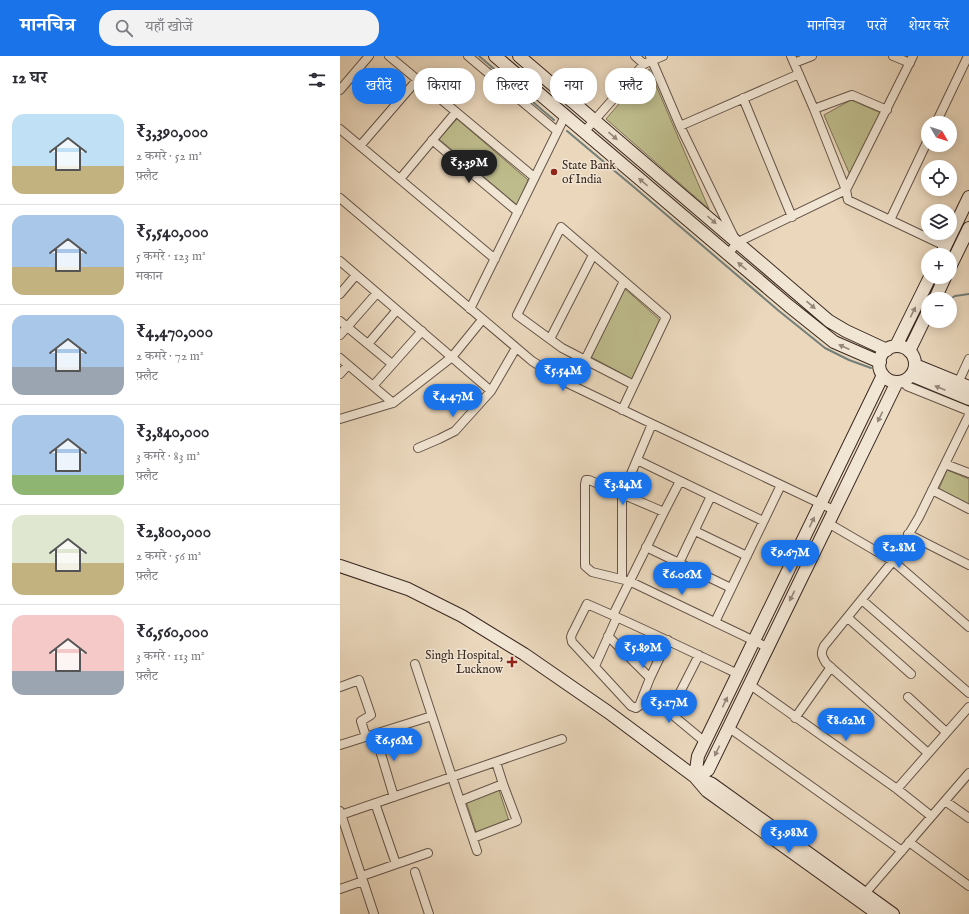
<!DOCTYPE html>
<html lang="hi">
<meta charset="utf-8">
<style>
:root{--surface:#fff;--page:#f2f2f3;--text:#2b2b33;--muted:#7c7c81;--line:#e1e1e2;--accent:#1a73e8}
body{margin:0;font-family:"IM FELL English","Noto Serif Devanagari",serif;background:var(--page);color:var(--text);height:100vh;display:flex;flex-direction:column;font-size:15px;white-space:nowrap}
*{box-sizing:border-box;margin:0}
p{font-size:13px;color:var(--muted)}
.icon{flex:none;width:22px;height:22px;fill:none;stroke:currentColor;stroke-width:2;stroke-linecap:round;stroke-linejoin:round}
.map{position:relative;flex:1;overflow:hidden}
.panel{display:flex;flex-direction:column;background:var(--surface);width:340px}
.panel>*{flex:none}
.banner{position:absolute;left:12px;top:12px;width:380px;height:36px;display:flex;gap:8px}
.needle{width:26px;rotate:129deg}
.fabs{position:absolute;left:581px;top:60px;display:grid;gap:8px}
.fabs a{display:grid;place-items:center;width:36px;height:36px;border-radius:50%;background:var(--surface);box-shadow:0 2px 10px #0003;font-size:20px}
.price{position:absolute;translate:-50% -34px;padding:0 9px;border-radius:14px;background:var(--accent);color:#fff;font-size:13px;line-height:26px;filter:drop-shadow(0 1px 2px #0008)}
.price::after{content:'';position:absolute;left:50%;top:24px;width:12px;height:9px;margin-left:-6px;background:inherit;clip-path:polygon(0 0,100% 0,50% 100%)}
.price.selected{background:#222;color:#fff}
ul{padding:0;list-style:none}
li{display:flex;align-items:center;gap:12px;height:100px;padding:0 12px}
li+li{border-top:1px solid var(--line)}
li span{display:grid;place-items:center;flex:none;width:112px;height:80px;border-radius:12px;color:#555}
li>.icon{margin-inline-start:auto}
span .icon{width:48px;height:48px;fill:#fffc;stroke-width:1}
li b{font-size:17px}
h2{display:flex;justify-content:space-between;align-items:center;height:48px;padding:0 12px;font-size:17px}
.tag{padding:0 14px;border-radius:16px;background:var(--surface);box-shadow:0 2px 10px #0003;font-size:14px;line-height:36px}
.tag.selected{background:var(--accent);color:#fff}
header{display:flex;align-items:center;gap:24px;box-sizing:border-box;height:56px;padding:0 20px;background:var(--accent);color:#fff}
header strong{font-size:19px}
nav{display:flex;gap:22px;margin-inline-start:auto;font-size:14px}
.search{width:280px;height:36px;background:var(--page);display:flex;align-items:center;gap:10px;box-sizing:border-box;padding:0 14px;border-radius:16px;color:var(--muted);font-size:15px}
main{display:flex;flex:1;min-height:0}
.map>svg:first-child{display:block}
.green{fill:#bebc8c;stroke:#7c7256}
.lines{fill:none;stroke-linecap:round;stroke-linejoin:round}
.stream{stroke:#727e7a;stroke-width:2}
.street-casing{stroke:#655448;stroke-width:10}
.secondary-casing{stroke:#392821;stroke-width:14}
.street{stroke:#f1e5d3;stroke-width:8}
.secondary{stroke:#f1e5d3;stroke-width:12}
.oneway{fill:#95867a}
.poi-dot{fill:#8f2418;stroke:#f1e5d3;stroke-width:1.5}
.labels{text-anchor:middle;stroke-width:3;stroke-linejoin:round;paint-order:stroke}
.poi-label{font-size:12px;fill:#392821;stroke:#f1e5d3;text-anchor:start}
</style>
<header>
<strong>मानचित्र</strong>
<div class="search"><svg class="icon" aria-label="search" viewBox="0 0 24 24"><circle cx="10" cy="10" r="6"/><path d="M15 15l6 6"/></svg>यहाँ खोजें</div>
<nav><a>मानचित्र</a><a>परतें</a><a>शेयर करें</a></nav>
</header>
<main>
<section class="panel">
<h2>12 घर<svg class="icon" aria-label="filters" viewBox="0 0 24 24"><path d="M4 7h16M4 17h16"/><circle cx="9" cy="7" r="2"/><circle cx="15" cy="17" r="2"/></svg></h2>
<ul>
<li><span style="background:linear-gradient(#bfe0f5 65%,#c2b280 0)"><svg class="icon" aria-label="home" viewBox="0 0 24 24"><path d="M3 11l9-7 9 7M6 9v11h12V9"/></svg></span><div><b>₹3,390,000</b><p>2 कमरे · 52 m²</p><p>फ़्लैट</p></div></li>
<li><span style="background:linear-gradient(#a9c7e8 65%,#c2b280 0)"><svg class="icon" aria-label="home" viewBox="0 0 24 24"><path d="M3 11l9-7 9 7M6 9v11h12V9"/></svg></span><div><b>₹5,540,000</b><p>5 कमरे · 123 m²</p><p>मकान</p></div></li>
<li><span style="background:linear-gradient(#a9c7e8 65%,#9aa5b1 0)"><svg class="icon" aria-label="home" viewBox="0 0 24 24"><path d="M3 11l9-7 9 7M6 9v11h12V9"/></svg></span><div><b>₹4,470,000</b><p>2 कमरे · 72 m²</p><p>फ़्लैट</p></div></li>
<li><span style="background:linear-gradient(#a9c7e8 75%,#8fb573 0)"><svg class="icon" aria-label="home" viewBox="0 0 24 24"><path d="M3 11l9-7 9 7M6 9v11h12V9"/></svg></span><div><b>₹3,840,000</b><p>3 कमरे · 83 m²</p><p>फ़्लैट</p></div></li>
<li><span style="background:linear-gradient(#dfe7d0 60%,#c2b280 0)"><svg class="icon" aria-label="home" viewBox="0 0 24 24"><path d="M3 11l9-7 9 7M6 9v11h12V9"/></svg></span><div><b>₹2,800,000</b><p>2 कमरे · 56 m²</p><p>फ़्लैट</p></div></li>
<li><span style="background:linear-gradient(#f6c9c9 70%,#9aa5b1 0)"><svg class="icon" aria-label="home" viewBox="0 0 24 24"><path d="M3 11l9-7 9 7M6 9v11h12V9"/></svg></span><div><b>₹6,560,000</b><p>3 कमरे · 113 m²</p><p>फ़्लैट</p></div></li>
</ul>
</section>
<div class="map">
<svg width="629" height="858" viewBox="0 0 629 858">
<rect width="100%" height="100%" fill="#ead7bc"/>
<filter id="stains"><feTurbulence type="fractalNoise" baseFrequency=".005" numOctaves="4"/><feColorMatrix values="0 0 0 0 .2 0 0 0 0 .09 0 0 0 0 .02 0 0 0 .5 -.17"/></filter>
<radialGradient id="worn" r=".72"><stop offset=".6" stop-color="#630" stop-opacity="0"/><stop offset="1" stop-color="#630" stop-opacity=".3"/></radialGradient>
<path class="green" d="M309,13L369,153L266,63Z
M511,44L541,57L510,119L484,59Z
M117,63L188,124L177,149L99,83Z
M284,232L320,264L292,323L251,301Z
M607,414L629,423V448L599,433Z
M159,734L169,765L136,776L126,745Z"/>
<g class="lines">
<path class="stream" d="M139,0L214,64
M227,75L295,132L439,255L485,292L509,304L531,312
M610,243L615,240L629,238"/>
<g class="street-casing">
<path id="street" d="M49,0L194,121
M128,0L217,75
M295,0L304,8
M310,0L340,70L389,171L394,181
M451,0L474,53L506,134L508,144L605,190
M553,0L570,7
M454,7L472,0
M0,34L29,0
M403,42L452,161
M474,53L512,39L547,54
M596,67L628,0
M340,70L459,18
M0,73L155,203
M244,76L304,8L323,0
M92,84L178,156
M20,90L77,24
M60,123L116,56
M0,142L192,305L227,327L304,364L494,454
M550,164L588,84
M388,198L398,186L506,134L573,0
M0,205L151,335
M0,238L16,219
M130,253L225,60
M0,265L52,308
M0,279L37,237
M210,283L253,199
M28,288L57,254
M0,302L53,347
M245,304L284,225
M0,318L8,309
M563,325L567,330L629,355
M618,327L629,303
M33,330L82,275
M282,354L326,261L221,171L177,259L222,292L294,329
M0,363L53,347L112,301L142,264
M78,392L99,383L115,375L151,335L176,292
M297,404L423,465
M605,408L629,417
M592,434L629,453
M324,456L249,424H246L245,428V510L252,516L289,525L427,591
M488,467L553,505L629,571
M355,475L407,500
M568,478L629,509
M306,491L391,532
M339,507L371,440
M282,523V439L312,368
M522,544L629,637
M273,559L324,456L340,425
M508,562L571,618
M375,566L441,429
M268,580L310,622
M328,584L310,622L299,650L296,652L291,650L232,586L231,581L232,578L247,548C298,570 348,594 398,618
M75,608L112,721L137,795
M255,610L277,561
M409,628L557,733L591,760
M0,631L19,624L31,659L21,665L26,681
M305,636L365,686
M568,641L606,676
M330,656L359,599
M455,662L491,611
M388,671L562,795
M35,678L54,741
M0,689L92,660
M588,697L486,607C482,600 480,598 484,590L553,505L579,461L629,359
M156,706L163,728
M557,733L629,651
M120,745L163,728L177,765L133,782
M605,745L629,762
M35,747L56,808
M0,755L34,858
M1,759L222,683
M569,786L629,830
M75,816L89,858
M22,820L88,797
M0,833L23,825
M522,841L629,717"/>
</g>
<g class="secondary-casing">
<path id="secondary" d="M155,0L449,250L494,286L540,306
M179,0L489,265L506,275L547,294
M601,199L629,141
M610,211L629,172
M595,243L605,221
M556,290L590,221
M539 308a18 18 0 1 1 36 0a18 18 0 1 1-36 0Z
M569,295L588,256
M575,309L629,331
M571,319L629,343
M0,510L68,533L122,560L184,598L268,656L355,721L367,735L538,858
M355,721L368,714L557,326
M355,721L358,700L543,319
M358,722L372,728L553,858"/>
</g>
<use href="#street" class="street"/>
<use href="#secondary" class="secondary"/>
</g>
<defs><path id="oneway-solid" d="M-6-.8H1V-3.2L6.5 0L1 3.2V.8H-6Z"/></defs>
<g class="oneway">
<use href="#oneway-solid" transform="translate(273 80) rotate(41)"/>
<use href="#oneway-solid" transform="translate(303 126) rotate(-140)"/>
<use href="#oneway-solid" transform="translate(372 164) rotate(41)"/>
<use href="#oneway-solid" transform="translate(402 210) rotate(-140)"/>
<use href="#oneway-solid" transform="translate(471 249) rotate(41)"/>
<use href="#oneway-solid" transform="translate(573 256) rotate(-64)"/>
<use href="#oneway-solid" transform="translate(504 291) rotate(-155)"/>
<use href="#oneway-solid" transform="translate(600 332) rotate(-157)"/>
<use href="#oneway-solid" transform="translate(540 361) rotate(116)"/>
<use href="#oneway-solid" transform="translate(472 466) rotate(-64)"/>
<use href="#oneway-solid" transform="translate(452 540) rotate(116)"/>
<use href="#oneway-solid" transform="translate(385 646) rotate(-64)"/>
<use href="#oneway-solid" transform="translate(377 695) rotate(116)"/>
</g>
<g class="poi-dot">
<circle cx="214" cy="116" r="4"/>
<path d="M170 600h4v4h4v4h-4v4h-4v-4h-4v-4h4z"/>
</g>
<g class="labels">
<g class="poi-label">
<text x="222" y="113">State Bank<tspan x="222" dy="14">of India</tspan></text>
<text x="163" y="603" text-anchor="end">Singh Hospital,<tspan x="163" dy="14">Lucknow</tspan></text>
</g>
</g>
<rect width="100%" height="100%" filter="url(#stains)"/>
<rect width="100%" height="100%" fill="url(#worn)"/>
</svg>
<div class="fabs">
<a><svg class="needle" viewBox="-14 -14 28 28"><path d="M0-13l5 13h-10z" fill="#e53935"/><path d="M0 13l5-13h-10z" fill="#7c7c81"/></svg></a>
<a><svg class="icon" aria-label="locate" viewBox="0 0 24 24"><circle cx="12" cy="12" r="6"/><path d="M12 2v4M12 18v4M2 12h4M18 12h4"/></svg></a>
<a><svg class="icon" aria-label="layers" viewBox="0 0 24 24"><path d="M12 4l9 5-9 5-9-5zM3 14l9 5 9-5"/></svg></a>
<a>+</a>
<a>−</a>
</div>
<b class="price selected" style="left:129px;top:128px">₹3.39M</b>
<b class="price" style="left:223px;top:336px">₹5.54M</b>
<b class="price" style="left:113px;top:362px">₹4.47M</b>
<b class="price" style="left:283px;top:450px">₹3.84M</b>
<b class="price" style="left:559px;top:513px">₹2.8M</b>
<b class="price" style="left:450px;top:518px">₹9.67M</b>
<b class="price" style="left:342px;top:540px">₹6.06M</b>
<b class="price" style="left:303px;top:613px">₹5.89M</b>
<b class="price" style="left:329px;top:668px">₹3.17M</b>
<b class="price" style="left:506px;top:686px">₹8.62M</b>
<b class="price" style="left:54px;top:706px">₹6.56M</b>
<b class="price" style="left:449px;top:798px">₹3.98M</b>
<div class="banner">
<a class="tag selected">खरीदें</a>
<a class="tag">किराया</a>
<a class="tag">फ़िल्टर</a>
<a class="tag">नया</a>
<a class="tag">फ़्लैट</a>
</div>
</div>
</main>
